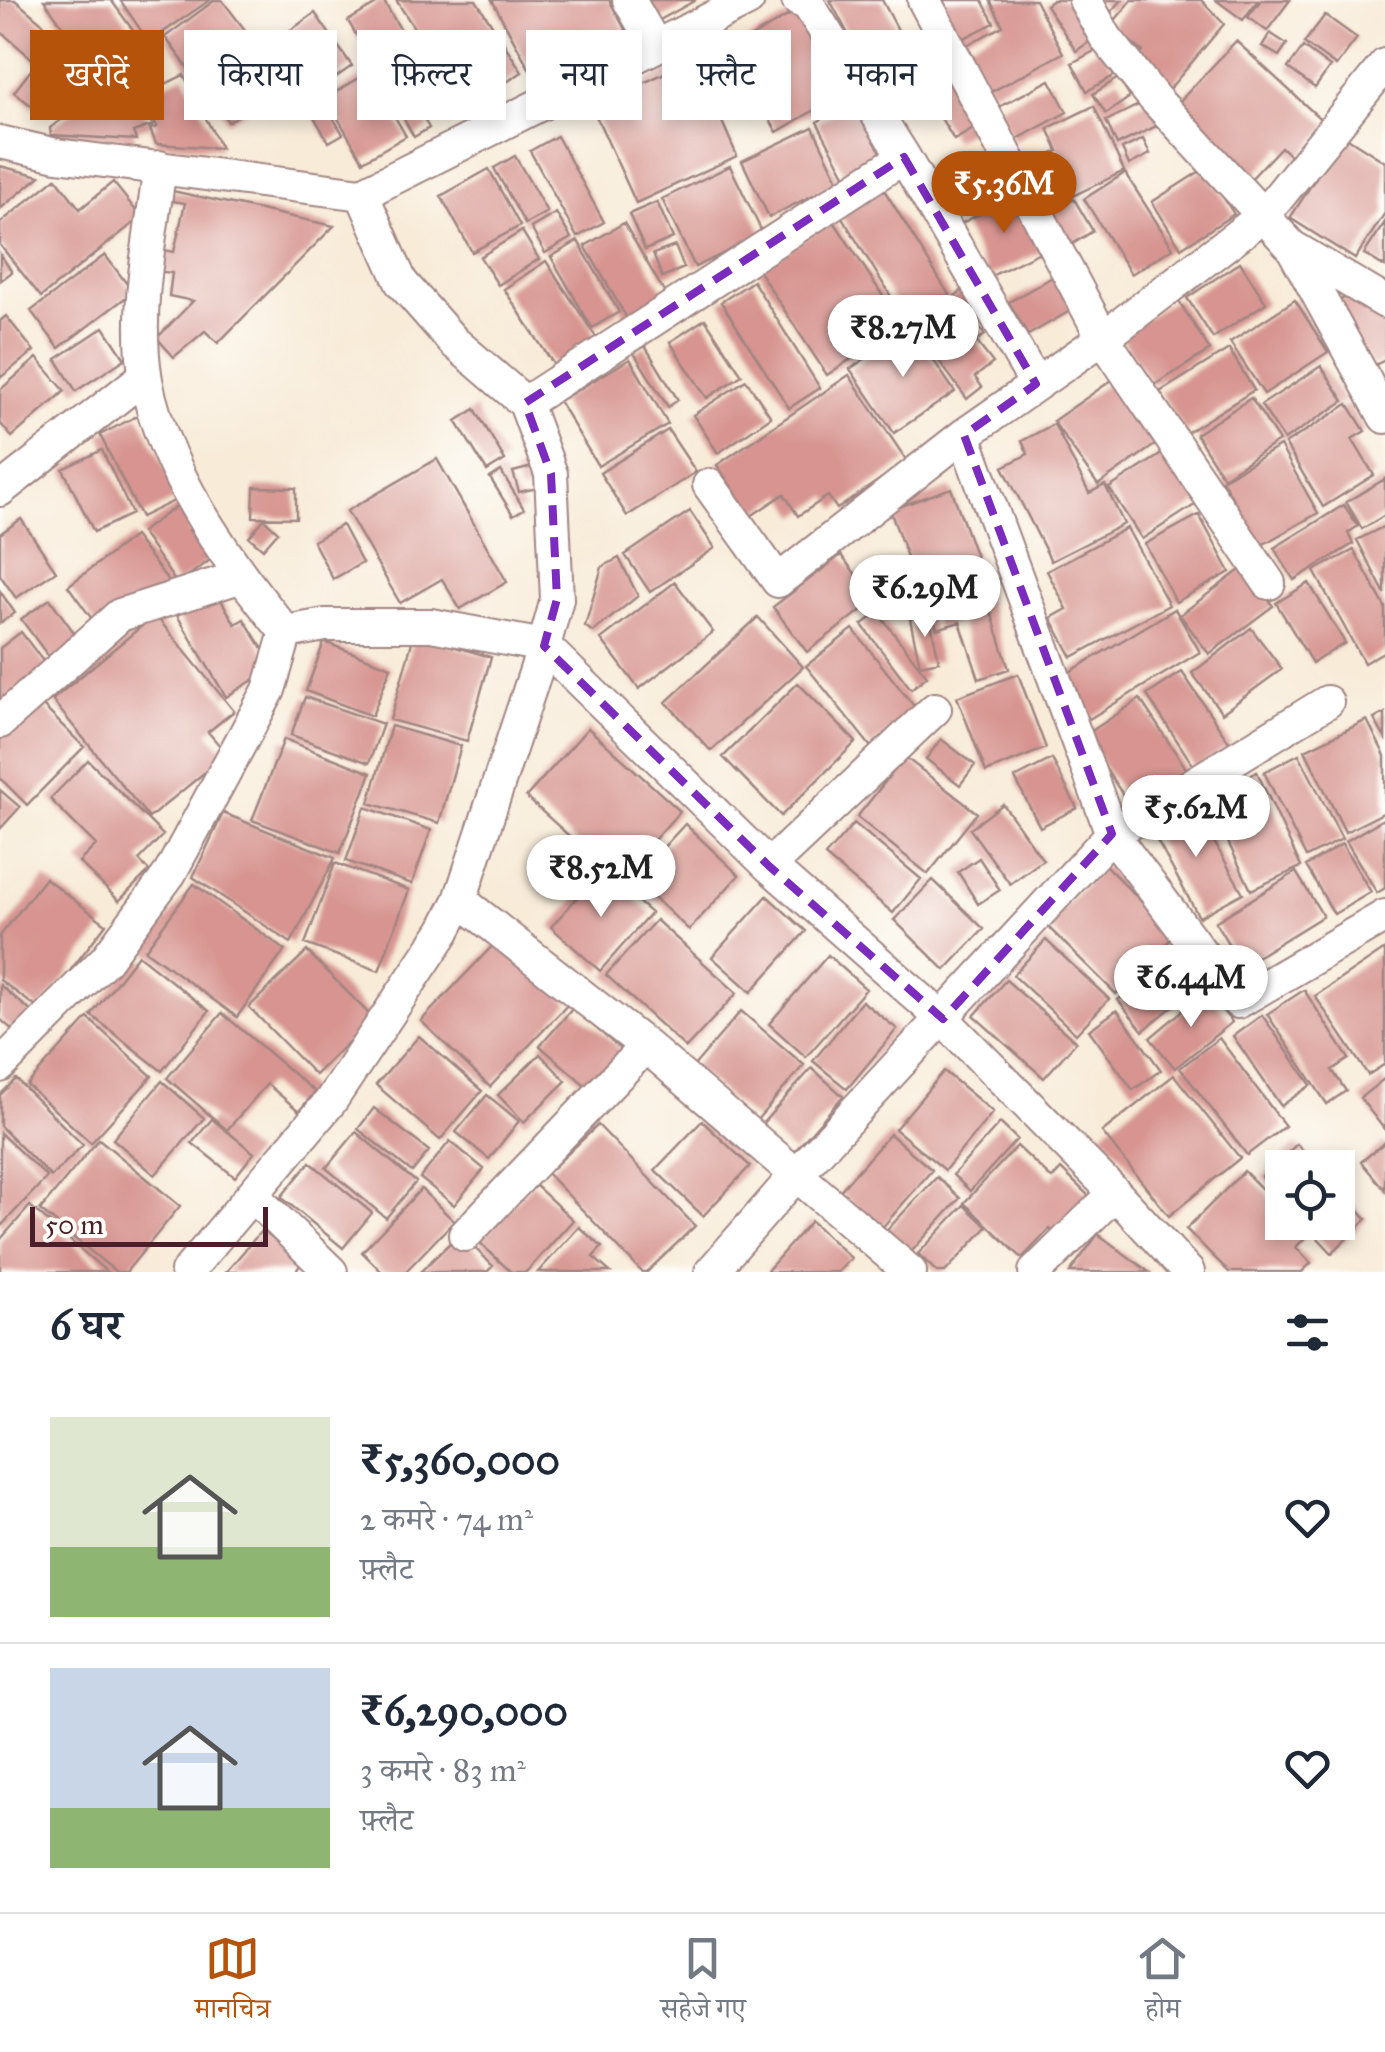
<!DOCTYPE html>
<html lang="hi">
<meta charset="utf-8">
<style>
:root{--surface:#fff;--page:#f6f6f7;--text:#1f2937;--muted:#747a83;--line:#e0e1e3;--accent:#b45309}
body{margin:0;font-family:"IM FELL Great Primer","Noto Serif Devanagari",serif;background:var(--page);color:var(--text);height:100vh;display:flex;flex-direction:column;font-size:38px;white-space:nowrap}
*{box-sizing:border-box;margin:0}
p{font-size:32px;color:var(--muted)}
.icon{flex:none;width:55px;height:55px;fill:none;stroke:currentColor;stroke-width:2;stroke-linecap:round;stroke-linejoin:round}
.map{position:relative;height:1272px;overflow:hidden}
.details{display:flex;flex-direction:column;background:var(--surface);flex:1}
.details>*{flex:none}
.guide{position:absolute;left:30px;top:30px;width:1325px;height:90px;display:flex;gap:20px}
.fabs{position:absolute;left:1265px;top:1150px;display:grid;gap:20px}
.fabs a{display:grid;place-items:center;width:90px;height:90px;border-radius:0px;background:var(--surface);box-shadow:0 5px 15px #0003;font-size:50px}
.scale{position:absolute;left:30px;bottom:25px;width:238px;box-sizing:border-box;padding-left:10px;border:5px solid #4a1f2b;border-top:0;font-size:28px;line-height:35px;white-space:nowrap;color:#4a1f2b;-webkit-text-stroke:8px #fdfcf7;paint-order:stroke}
.price{position:absolute;translate:-50% -85px;padding:0 22px;border-radius:35px;background:#fff;color:#222;font-size:32px;line-height:65px;filter:drop-shadow(0 2px 5px #0008)}
.price::after{content:'';position:absolute;left:50%;top:60px;width:30px;height:22px;margin-left:-15px;background:inherit;clip-path:polygon(0 0,100% 0,50% 100%)}
.price.active{background:var(--accent);color:#fff}
ul{padding:0;list-style:none}
li{display:flex;align-items:center;gap:30px;height:250px;padding:0 50px}
li+li{border-top:2px solid var(--line)}
li span{display:grid;place-items:center;flex:none;width:280px;height:200px;border-radius:0px;color:#555}
li>.icon{margin-inline-start:auto}
span .icon{width:120px;height:120px;fill:#fffc;stroke-width:1}
li b{font-size:42px}
h2{display:flex;justify-content:space-between;align-items:center;height:120px;padding:0 50px;font-size:42px}
.chip{padding:0 35px;border-radius:0px;background:var(--surface);box-shadow:0 5px 15px #0003;font-size:35px;line-height:90px}
.chip.active{background:var(--accent);color:#fff}
.dock{display:flex;justify-content:space-around;align-items:center;height:140px;border-top:2px solid var(--line);background:var(--surface);font-size:28px;color:var(--muted)}
.dock a{display:grid;justify-items:center;gap:5px}
.dock .active{color:var(--accent)}
.map>svg:first-child{display:block}
.building{fill:#d79490}
.lines{fill:none;stroke-linecap:round;stroke-linejoin:round}
.street-casing{stroke:#a18582;stroke-width:36}
.street{stroke:#fff;stroke-width:32}
.marked{fill:none;stroke:#7b2cbf;stroke-width:8;stroke-dasharray:20 12;stroke-linejoin:round}
</style>
<div class="map">
<svg width="1385" height="1272" viewBox="0 0 1385 1272">
<rect width="100%" height="100%" fill="#fdfcf7"/>
<filter id="ink" filterUnits="userSpaceOnUse"><feTurbulence type="fractalNoise" baseFrequency=".01" numOctaves="2"/><feDisplacementMap in="SourceGraphic" scale="20" xChannelSelector="R" yChannelSelector="G"/><feConvolveMatrix kernelMatrix="1 2 1 2 8 2 1 2 1" color-interpolation-filters="sRGB"/></filter>
<filter id="wash" filterUnits="userSpaceOnUse"><feTurbulence type="fractalNoise" baseFrequency=".0048" numOctaves="4" result="noise"/><feDisplacementMap in="SourceGraphic" scale="40" xChannelSelector="R" yChannelSelector="G"/><feGaussianBlur stdDeviation="2.25" result="paint"/><feColorMatrix in="noise" values="0 0 0 0 0 0 0 0 0 0 0 0 0 0 0 0 0 1.4 0 .05"/><feComposite in="paint" operator="in"/></filter>
<g filter="url(#wash)">
<rect width="100%" height="100%" fill="#f8ebd8"/>
<g id="blocks">
<path class="building" d="M0,0H15L83,58L61,84L0,31Z
M44,0H111L140,40L95,72Z
M120,0H210L149,42Z
M215,0H222L249,35L194,76L165,37Z
M383,0L413,51L378,72L348,21Z
M396,0H476L522,72L466,108Z
M492,0H609L626,31L536,81Z
M644,0H696L656,22Z
M830,0H882L904,41L933,25L943,45L874,83Z
M940,0H982L994,23L960,40Z
M990,0H1035L1063,53L991,92L967,45L1003,26Z
M1053,0H1075L1098,36L1076,51L1046,5Z
M1097,0H1122L1110,13Z
M1132,0H1201L1224,24L1166,93L1133,64L1143,52L1111,25Z
M1216,0H1258L1243,20Z
M1261,0H1290L1267,31L1248,17Z
M796,11L843,93L777,132L729,50Z
M315,13L352,66L322,87L285,34Z
M1325,15L1357,38L1336,66L1304,43Z
M270,33L298,78L228,122L200,78Z
M1270,33L1287,44L1279,56L1262,46Z
M1236,41L1328,126L1296,161L1281,147L1247,183L1183,123L1191,114L1179,102Z
M720,47L747,105L720,117L737,156L636,203L592,107Z
M1102,47L1117,74L1087,91L1072,63Z
M1303,47L1330,67L1315,88L1288,68Z
M418,57L432,81L410,94L429,128L414,137L381,78Z
M948,67L982,124L954,140L920,83Z
M31,70L50,85L33,107L14,92Z
M369,72L406,136L363,161L326,98Z
M184,75L221,148L156,144L150,129L157,127L143,95Z
M308,76L343,134L329,142L294,84Z
M119,77L153,125L133,132L136,140L51,135L50,128L88,100L84,93Z
M1118,78L1130,97L1106,114L1093,94Z
M1050,80L1067,112L1014,141L997,108Z
M1153,98L1165,122L1117,145L1106,121Z
M856,101L888,161L849,182L817,122Z
M1094,106L1124,171L1048,208L1028,166L1058,151L1048,128Z
M813,127L839,182L769,217L742,161Z
M1343,135L1385,162V213L1355,259L1290,218Z
M557,136L604,222L577,237L530,151Z
M1143,139L1150,154L1129,165L1122,149Z
M515,156L547,212L525,224L494,168Z
M0,166L40,176L0,209Z
M730,166L763,234L695,267L662,199Z
M1205,168L1234,214L1181,248L1152,202Z
M489,169L520,226L472,252L441,196Z
M1125,173L1173,248L1131,274L1084,199Z
M56,178L80,209L113,182L141,217L41,297L0,245V223Z
M883,188L951,298L908,324L840,214Z
M168,190L334,226L218,343L205,331L174,357L157,338L193,301L169,296L172,273L156,271L159,249L174,252L185,203L166,200Z
M1019,194L1046,249L989,277L962,223Z
M1074,199L1093,231L1063,250L1044,218Z
M657,202L673,238L645,250L629,214Z
M556,213L571,238L545,253L531,228Z
M833,220L902,325L827,375L758,270Z
M1385,222V267L1364,254Z
M624,223L669,300L629,322L585,246Z
M522,231L539,259L498,285L480,257Z
M578,241L619,312L592,328L551,257Z
M675,246L684,268L662,277L653,254Z
M0,254L12,272L0,281Z
M105,255L133,292L59,348L31,311Z
M546,261L600,343L558,371L504,289Z
M1240,262L1266,303L1213,338L1187,298Z
M1063,271L1082,304L1028,335L1009,302Z
M753,281L820,388L789,408L721,302Z
M963,290L973,303L958,314L966,325L973,319L985,335L976,341L993,363L975,377L982,387L967,399L914,327Z
M1349,293L1385,316V360L1373,366L1333,307Z
M1177,298L1210,350L1153,386L1120,335Z
M1295,300L1328,352L1264,394L1230,342Z
M6,316L34,351L0,378V321Z
M705,319L742,375L707,398L670,342Z
M104,327L125,359L76,391L56,359Z
M911,327L955,392L894,433L850,369Z
M645,346L678,400L668,407L634,353Z
M1229,349L1254,390L1186,433L1160,392Z
M37,358L65,391L12,437L0,423V390Z
M630,359L668,424L598,466L559,401Z
M1321,366L1344,401L1284,440L1261,405Z
M849,375L907,461L837,509L828,496L798,516L784,494L751,516L717,465Z
M1115,378L1159,442L1098,485L1053,421Z
M746,380L771,417L718,453L693,415Z
M1251,398L1279,441L1223,477L1196,434Z
M1348,404L1365,431L1352,439L1374,475L1323,507L1285,444Z
M475,409L505,460L487,471L456,421Z
M139,415L180,498L141,517L100,435Z
M1054,424L1089,493L1105,485L1124,524L1051,561L1003,467L1028,454L1022,441Z
M668,430L696,472L627,516L600,473Z
M1280,446L1318,513L1260,546L1222,480Z
M1171,448L1204,499L1142,539L1109,488Z
M102,450L132,514L94,532L63,469Z
M437,459L507,582L460,609L442,579L400,603L347,511Z
M532,467L537,488L519,492L513,472Z
M501,471L524,509L513,515L490,478Z
M1385,479V515L1362,529L1346,502Z
M254,487L296,488V518L253,517Z
M951,488L976,557L915,579L890,510Z
M181,503L197,524L189,530L210,560L177,584L141,532Z
M1344,505L1358,526L1348,533L1353,544L1294,580L1274,548Z
M690,511L715,548L650,592L625,555Z
M1199,515L1230,572L1176,602L1145,544Z
M21,519L56,571L16,598L0,575V534Z
M264,519L278,532L263,549L249,537Z
M342,525L362,563L333,579L313,541Z
M1385,526V594L1357,540Z
M1127,528L1169,605L1072,657L1051,618L1067,609L1047,571Z
M134,536L175,590L108,641L68,586Z
M1354,550L1385,607V651L1364,663L1314,571Z
M841,555L875,600L807,652L773,607Z
M619,558L638,596L593,632L585,626L602,567Z
M976,564L1009,669L979,679L960,622L937,629L924,587L942,582L940,575Z
M1244,567L1273,606L1209,654L1180,615Z
M675,582L713,632L639,689L601,639Z
M1309,583L1345,643L1312,663L1276,603Z
M214,588L235,624L244,619L274,667L226,697L175,612Z
M0,591L15,613L0,623Z
M50,599L85,648L57,668L21,619Z
M1175,609L1200,652L1089,719L1063,676Z
M878,613L927,676L911,689L862,625Z
M929,614L939,661L920,665L910,619Z
M155,615L234,711L208,732L227,754L149,818L52,700Z
M758,617L803,667L711,751L666,702Z
M1251,628L1282,669L1222,713L1192,673Z
M853,629L917,710L871,747L806,666Z
M21,632L49,669L0,707V648Z
M414,635L491,657L467,741L390,720Z
M324,642L391,667L372,716L306,691Z
M1182,672L1231,745L1195,768L1147,695Z
M1018,674L1046,748L986,772L957,697Z
M798,683L856,742L781,816L723,757Z
M33,696L84,747L27,805L0,778V729Z
M305,697L383,724L369,763L291,735Z
M1140,699L1191,776L1135,813L1084,736Z
M1385,713V738L1374,719Z
M1367,720L1385,756V812L1345,832L1305,750Z
M391,726L461,746L439,823L369,803Z
M588,728L680,811L618,880L526,797Z
M284,739L371,773L340,853L252,820Z
M941,739L975,765L960,785L926,759Z
M1299,754L1342,839L1306,857L1264,772Z
M905,757L977,813L928,874L857,817Z
M1052,759L1077,808L1040,827L1015,778Z
M88,760L163,835L139,860L149,871L119,901L79,862L96,845L50,799Z
M1257,772L1301,867L1251,890L1206,796Z
M0,790L20,807L0,829Z
M1192,803L1243,893L1199,917L1149,826Z
M1003,804L1043,860L1010,884L970,829Z
M365,807L431,830L412,884L346,861Z
M223,813L335,858L291,943L193,877Z
M1385,818V888L1377,893L1346,841Z
M854,823L921,879L893,913L825,856Z
M685,824L739,875L689,930L634,879Z
M1342,844L1371,892L1334,914L1306,866Z
M979,858L1000,890L978,904L958,872Z
M335,863L409,890L379,971L305,944Z
M1105,865L1175,935L1116,994L1046,925Z
M601,870L651,913L600,971L551,927Z
M1296,872L1323,916L1242,966L1215,922Z
M45,878L106,924L40,1010L0,980V936Z
M933,880L984,929L945,970L894,920Z
M194,884L285,950L237,1017L145,950Z
M767,896L806,931L751,992L712,957Z
M656,920L737,993L686,1048L606,975Z
M500,938L569,1003L490,1087L421,1021Z
M1046,940L1109,999L1076,1034L1013,975Z
M1182,948L1207,978L1143,1031L1118,1000Z
M1385,949V1064L1368,1075L1315,996Z
M307,951L373,1018L315,1075L249,1007Z
M138,955L209,1011L162,1071L91,1015Z
M828,955L866,989L806,1057L769,1024Z
M1006,980L1076,1042L1044,1078L974,1016Z
M0,985L33,1013L16,1033L0,1019Z
M1304,990L1349,1059L1332,1070L1346,1091L1327,1104L1267,1014Z
M1206,991L1232,1022L1175,1068L1150,1038Z
M862,1001L897,1029L847,1089L813,1061Z
M573,1008L625,1053L592,1091L540,1046Z
M1117,1010L1161,1070L1133,1090L1089,1030Z
M741,1011L804,1065L756,1121L693,1067Z
M222,1013L315,1092L299,1111L267,1084L227,1130L167,1078Z
M1262,1015L1311,1085L1281,1106L1233,1036Z
M88,1018L152,1076L91,1143L27,1085Z
M419,1036L482,1091L440,1140L376,1085Z
M1219,1038L1285,1126L1247,1155L1180,1068Z
M540,1054L566,1081L524,1122L498,1095Z
M812,1068L843,1096L793,1153L762,1124Z
M944,1071L993,1112L945,1170L895,1129Z
M1174,1075L1240,1158L1169,1216L1102,1132Z
M1385,1078V1130L1360,1098Z
M16,1079L83,1145L51,1177L0,1126V1095Z
M162,1081L204,1118L155,1175L113,1139Z
M487,1095L519,1121L489,1159L456,1132Z
M374,1108L429,1151L412,1172L358,1129Z
M212,1119L254,1153L235,1177L192,1143Z
M702,1121L750,1166L703,1216L655,1170Z
M1000,1123L1017,1139L970,1191L953,1175Z
M598,1125L695,1226L647,1272H642L547,1173Z
M356,1132L416,1182L386,1218L326,1168Z
M0,1133L47,1177L0,1227Z
M890,1134L932,1170L881,1229L839,1192Z
M99,1139L180,1206L126,1272H116L40,1210Z
M450,1141L484,1169L454,1205L420,1178Z
M1385,1142V1190L1361,1162Z
M1297,1144L1319,1168H1282V1200L1261,1177Z
M1017,1146L1052,1179L1061,1169L1093,1200L1058,1237L1050,1229L1022,1258L964,1203Z
M310,1162L372,1213L343,1248L281,1197Z
M1244,1171L1282,1209V1222H1296L1308,1235L1296,1247L1311,1263L1302,1272H1229L1186,1229Z
M937,1177L960,1198L911,1252L887,1230Z
M533,1183L573,1220L526,1272H511L479,1242Z
M1338,1187L1367,1219L1332,1253L1303,1222H1338Z
M421,1189L454,1221L405,1272H382L362,1252Z
M964,1205L987,1227L945,1272H937L918,1254Z
M30,1206L107,1272H0V1240Z
M811,1221L851,1258L838,1272H766Z
M579,1227L602,1247L593,1257L610,1272H538Z
M262,1230L302,1263L295,1272H226Z
M460,1233L493,1266L487,1272H420Z
M1098,1234L1149,1272H1070Z"/>
</g>
</g>
<g filter="url(#ink)">
<use href="#blocks" fill-opacity="0" stroke="#a18582" stroke-width="2.5"/>
<g class="lines">
<g class="street-casing">
<path id="street" d="M629,0L655,45
M798,0L808,4L904,157L1036,384
M924,0L1103,338L1269,583
M1085,0L1106,38L1154,98L1292,247L1385,417
M0,142L57,155L362,194L401,282L454,342L525,403L551,474L557,599L544,646L460,900L444,931L330,1102L187,1272
M160,167C151,236 134,310 146,380C163,470 228,563 286,632L325,625H431L544,646L769,866L943,1019L1115,1193L1188,1272
M362,194L748,0
M1294,248L1385,302
M525,403L904,157
M964,435L1112,834L1238,1002L1385,916
M709,485L778,581L964,435L1103,338L1263,216L1385,65
M0,490L145,376
M0,722L120,615L239,577
M769,866L935,709
M460,900L646,1046L910,1272
M0,1066L106,959L170,873L269,690L286,632
M253,1196L331,1272
M465,1235L646,1046
M711,1272L796,1175L1112,834L1327,702
M1035,1272L1115,1193"/>
</g>
<use href="#street" class="street"/>
</g>
</g>
<path class="marked" d="M904,157L1036,384L964,435L1112,834L943,1019L769,866L544,646L557,599L551,474L525,403Z"/>
</svg>
<div class="fabs">
<a><svg class="icon" aria-label="locate" viewBox="0 0 24 24"><circle cx="12" cy="12" r="6"/><path d="M12 2v4M12 18v4M2 12h4M18 12h4"/></svg></a>
</div>
<div class="scale">50 m</div>
<b class="price active" style="left:1004px;top:236px">₹5.36M</b>
<b class="price" style="left:903px;top:380px">₹8.27M</b>
<b class="price" style="left:925px;top:640px">₹6.29M</b>
<b class="price" style="left:1196px;top:860px">₹5.62M</b>
<b class="price" style="left:601px;top:920px">₹8.52M</b>
<b class="price" style="left:1191px;top:1030px">₹6.44M</b>
<div class="guide">
<a class="chip active">खरीदें</a>
<a class="chip">किराया</a>
<a class="chip">फ़िल्टर</a>
<a class="chip">नया</a>
<a class="chip">फ़्लैट</a>
<a class="chip">मकान</a>
</div>
</div>
<section class="details">
<h2>6 घर<svg class="icon" aria-label="filters" viewBox="0 0 24 24"><path d="M4 7h16M4 17h16"/><circle cx="9" cy="7" r="2"/><circle cx="15" cy="17" r="2"/></svg></h2>
<ul>
<li><span style="background:linear-gradient(#dfe7d0 65%,#8fb573 0)"><svg class="icon" aria-label="home" viewBox="0 0 24 24"><path d="M3 11l9-7 9 7M6 9v11h12V9"/></svg></span><div><b>₹5,360,000</b><p>2 कमरे · 74 m²</p><p>फ़्लैट</p></div><svg class="icon" aria-label="heart" viewBox="0 0 24 24"><path d="M12 20l-8-8c-3-5 5-10 8-4 3-6 11-1 8 4z"/></svg></li>
<li><span style="background:linear-gradient(#c9d6e8 70%,#8fb573 0)"><svg class="icon" aria-label="home" viewBox="0 0 24 24"><path d="M3 11l9-7 9 7M6 9v11h12V9"/></svg></span><div><b>₹6,290,000</b><p>3 कमरे · 83 m²</p><p>फ़्लैट</p></div><svg class="icon" aria-label="heart" viewBox="0 0 24 24"><path d="M12 20l-8-8c-3-5 5-10 8-4 3-6 11-1 8 4z"/></svg></li>
</ul>
</section>
<nav class="dock">
<a class="active"><svg class="icon" aria-label="map" viewBox="0 0 24 24"><path d="M3 6l6-2 6 2 6-2v14l-6 2-6-2-6 2zM9 4v14M15 6v14"/></svg>मानचित्र</a>
<a><svg class="icon" aria-label="saved" viewBox="0 0 24 24"><path d="M7 4h10v16l-5-4-5 4z"/></svg>सहेजे गए</a>
<a><svg class="icon" aria-label="home" viewBox="0 0 24 24"><path d="M3 11l9-7 9 7M6 9v11h12V9"/></svg>होम</a>
</nav>
